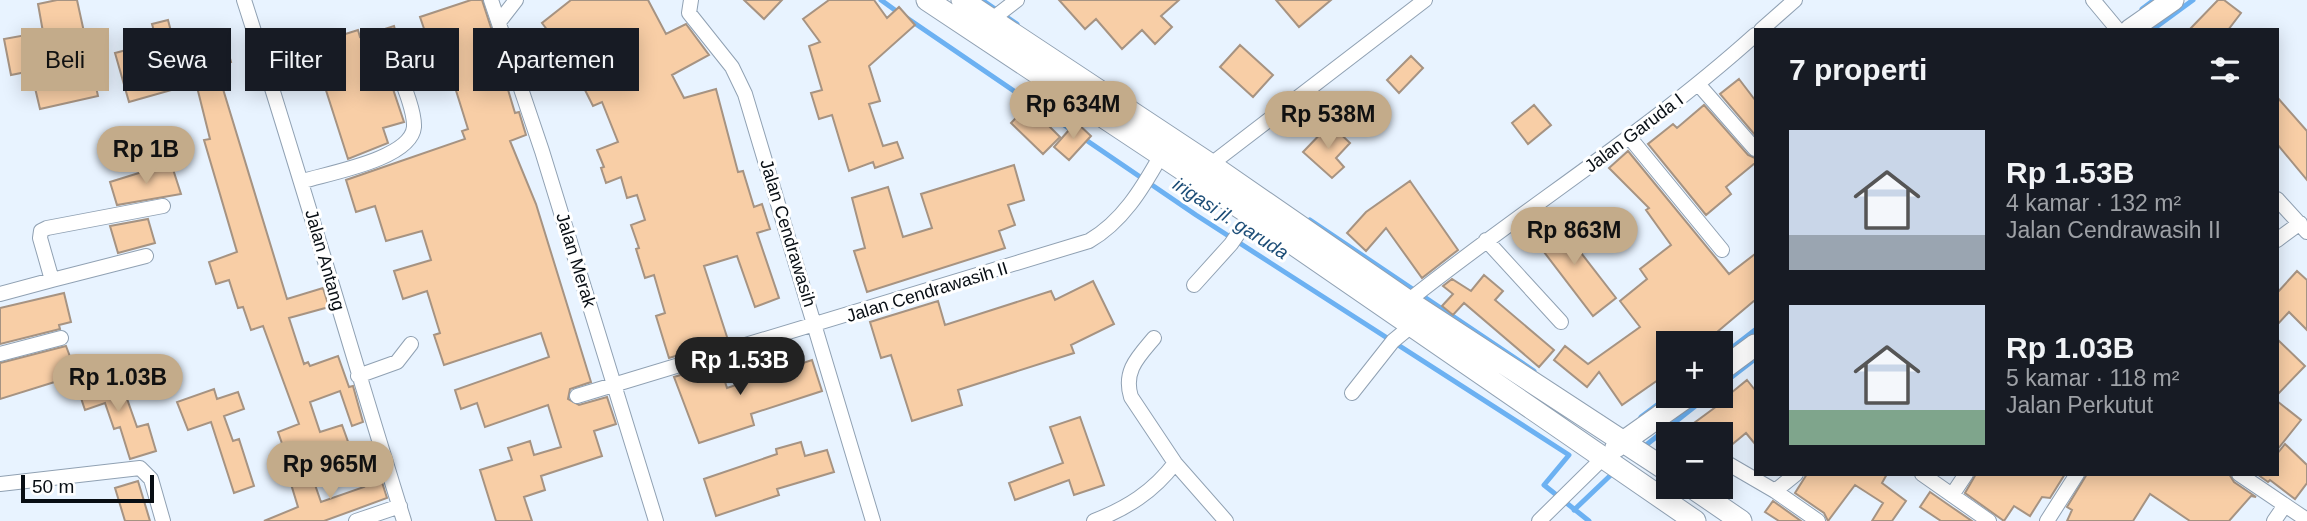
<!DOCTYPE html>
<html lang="id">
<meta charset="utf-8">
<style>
:root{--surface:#171b24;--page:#242831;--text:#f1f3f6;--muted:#9ea1a6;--accent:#c3ab8a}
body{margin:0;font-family:Helvetica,sans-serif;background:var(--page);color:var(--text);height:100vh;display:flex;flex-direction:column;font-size:26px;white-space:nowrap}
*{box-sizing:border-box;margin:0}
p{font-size:23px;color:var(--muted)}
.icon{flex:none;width:38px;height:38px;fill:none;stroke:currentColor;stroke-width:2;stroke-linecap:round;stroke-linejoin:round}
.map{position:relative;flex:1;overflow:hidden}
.panel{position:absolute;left:1754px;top:28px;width:525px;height:448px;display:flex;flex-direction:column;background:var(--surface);border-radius:0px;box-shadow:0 4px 18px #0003}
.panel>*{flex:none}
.top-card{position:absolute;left:21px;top:28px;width:665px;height:63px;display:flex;gap:14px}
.tools{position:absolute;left:1656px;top:331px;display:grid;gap:14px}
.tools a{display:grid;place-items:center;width:77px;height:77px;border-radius:0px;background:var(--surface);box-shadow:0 4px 18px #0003;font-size:35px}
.scale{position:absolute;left:21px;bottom:18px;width:133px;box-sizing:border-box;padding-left:7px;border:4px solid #080e14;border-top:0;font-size:19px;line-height:24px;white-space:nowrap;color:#080e14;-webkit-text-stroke:5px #fff;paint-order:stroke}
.price{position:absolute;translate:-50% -60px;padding:0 16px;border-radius:24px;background:var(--accent);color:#111;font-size:23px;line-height:46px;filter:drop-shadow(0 2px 4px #0008)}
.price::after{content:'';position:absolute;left:50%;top:42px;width:21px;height:16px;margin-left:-10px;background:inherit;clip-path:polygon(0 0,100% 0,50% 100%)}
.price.on{background:#222;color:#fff}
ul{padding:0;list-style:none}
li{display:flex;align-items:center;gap:21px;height:175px;padding:0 35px}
li span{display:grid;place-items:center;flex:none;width:196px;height:140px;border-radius:0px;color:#555}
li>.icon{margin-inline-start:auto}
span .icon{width:84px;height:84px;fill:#fffc;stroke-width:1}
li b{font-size:30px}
h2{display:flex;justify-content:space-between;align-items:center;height:84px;padding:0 35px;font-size:30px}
.tag{padding:0 24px;border-radius:0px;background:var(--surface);box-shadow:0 4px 18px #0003;font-size:24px;line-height:63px}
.tag.on{background:var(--accent);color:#111}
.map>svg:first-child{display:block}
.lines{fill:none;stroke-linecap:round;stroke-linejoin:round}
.stream{stroke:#6cb1f2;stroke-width:5}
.building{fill:#f8cea6;stroke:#a69382;stroke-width:2}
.street-casing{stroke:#90a1b3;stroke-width:16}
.secondary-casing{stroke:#90a1b3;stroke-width:23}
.street{stroke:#fff;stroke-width:14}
.secondary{stroke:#fff;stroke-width:21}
.labels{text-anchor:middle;stroke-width:6;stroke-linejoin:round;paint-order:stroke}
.street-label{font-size:18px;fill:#080e14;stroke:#fff}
.water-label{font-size:19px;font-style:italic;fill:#1c4d77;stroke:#fff}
</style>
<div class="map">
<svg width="2307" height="521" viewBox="0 0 2307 521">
<rect width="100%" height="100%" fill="#e8f3ff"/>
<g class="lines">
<path class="stream" d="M881,0L899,13
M982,0L1017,24
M2142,9L2154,0
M907,18L1196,215L1569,455L1544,485L1589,521
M2152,30L2193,0
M1310,220L1534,371
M1720,357L1755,330
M1720,386L1755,359
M1641,417L1669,396
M1641,449L1708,396
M1574,510L1615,471"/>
</g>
<path class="building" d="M57,0H77L98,96L40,109L31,71L11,75L4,39L43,32L38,4Z
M471,0H482L509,83H506L515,113L519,112L526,135L510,141L536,204L591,382L570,389L568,399L579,405L607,397L616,424L594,431L602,456L541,476L545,490L524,497L532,521H496L480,470L512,460L508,448L530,441L534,455L561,447L548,405L485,427L477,403L461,409L455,390L549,357L541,333L444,365L434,335L440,333L427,291L403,299L394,271L431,260L422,231L386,241L375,206L356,212L346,180L465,139L462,131L468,129L453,81L449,82L437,47L431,49L420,17Z
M571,0H648L666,34L686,24L709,55L672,75L684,98L716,89L738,172L743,171L754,207L762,204L770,229L757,233L779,298L755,307L737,256L704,266L728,340L669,358L656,316L665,313L654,275L645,278L636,249L639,248L631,225L645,220L637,195L627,198L621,177L606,183L601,168L604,167L597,150L618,142L602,102L593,106L570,60L542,23Z
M744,0H782L764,19Z
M829,0H874L887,18L899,7L915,25L869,66L880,101L869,104L883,146L897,142L903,158L875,168L873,162L849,171L832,115L819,119L811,93L822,90L809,46L820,42L803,19Z
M1059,0H1179L1161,16L1172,27L1155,44L1142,30L1122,49L1096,19L1085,29Z
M1276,0H1331L1299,27Z
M2218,0H2224L2241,13L2228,30H2189Z
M168,20L173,39L204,30L208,45L225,40L231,62L216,66L287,299L323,288L329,307L289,318L304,364L308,362L310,366L338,356L349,387L353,386L363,422L352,426L340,391L310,402L320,432L342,425L351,450L303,466L297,448L285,452L278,432L299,424L263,326L251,330L243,307L238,308L229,280L216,284L209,262L237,252L204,140L210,139L196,83L129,102L115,53L157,42L152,24Z
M394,26L399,44L386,41L381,53L404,122L383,128L388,143L348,159L323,81L315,83L310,68L327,63L320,42L358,30L360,37Z
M1240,45L1273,75L1253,97L1220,67Z
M1411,56L1423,68L1399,93L1387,80Z
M1739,79L1755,100V135L1720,94Z
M2277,97L2307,131V180L2277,144Z
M1028,105L1060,137L1043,154L1011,123Z
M1534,105L1551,125L1528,144L1512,123Z
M1704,105L1748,155L1755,158V163L1726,187L1731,194L1706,215L1648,144L1673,124L1677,128Z
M1076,122L1091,136L1069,160L1054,147Z
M1330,124L1350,143L1336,158L1344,167L1332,178L1303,152Z
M1628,151L1729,274L1755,254V300L1704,343H1668V373L1622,405L1599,372L1587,387L1554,360L1565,346L1588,364L1640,327L1620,301L1647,279L1640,269L1671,245L1646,210L1649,208L1609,168Z
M171,163L181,194L117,205L110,182Z
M1014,165L1024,200L1008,205L1015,225L999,231L1005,248L867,292L854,251L865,248L852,198L888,187L903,237L932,228L921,194Z
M1410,181L1458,250L1422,278L1386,228L1366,251L1347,233L1366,212Z
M1554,218L1616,298L1593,316L1531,235Z
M148,219L155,243L118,253L110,226Z
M2297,271L2307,280V330L2289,312L2277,325V293Z
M1484,275L1503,291L1495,300L1554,350L1539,367L1464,303L1453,315L1442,306L1453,294L1443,286L1452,279L1471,291Z
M1093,281L1114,324L1071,345L1074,353L958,390L962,405L912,421L891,355L881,358L870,322L938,301L945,325L1051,291L1055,300Z
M64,293L71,322L59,325L60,329L0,344V308Z
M2277,339L2305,366L2277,395Z
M66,346L77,375L0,399V363Z
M812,360L822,391L751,414L754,425L699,443L674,377L719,363L727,388Z
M94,376L98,387L120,379L137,427L148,424L156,451L130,459L120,427L114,429L105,403L85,410L76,383Z
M1747,380L1755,390V444L1746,433L1729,447L1720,441V434H1710L1694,423L1732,395L1731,393Z
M214,389L217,399L238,392L244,409L224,416L233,441L239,439L254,486L234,493L211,422L188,430L177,402Z
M2277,401L2301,420L2277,450Z
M1080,417L1104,485L1074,495L1069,480L1015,500L1009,483L1063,463L1050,427Z
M801,442L805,456L827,450L834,472L777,489L779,495L716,516L704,479L777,454L776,449Z
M2285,444L2307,465V483L2295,499L2270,480L2268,482L2257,474H2277V454Z
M1807,474H1887L1882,483L1906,501L1892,521H1872L1883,503L1855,485L1828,521L1824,513L1795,493Z
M1976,474H2065L2050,498L2042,497L2030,516L2014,506L2004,521L1965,493Z
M2087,474H2229L2234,482L2256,497L2251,496L2229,521H2190L2150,494L2133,521H2067L2072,510L2067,507Z
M312,476L321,502L364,487L362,482L380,476L387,498L324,521H264L298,507L291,484Z
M138,481L150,521H125L115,488Z
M1930,492L1953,508L1972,521H1941L1920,507Z
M1773,501L1801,521H1779L1765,512Z"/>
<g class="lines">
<g class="street-casing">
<path id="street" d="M244,0C300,173 350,348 404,521
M491,0L542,151L656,521
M691,0L689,13L732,67L745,94L873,521
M2093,0L2118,30
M991,20L1017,0
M499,22L516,0
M1761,30L1795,0
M1699,85L1755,149
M1630,138L1722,250
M1206,168L1425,0
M303,181C329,173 411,159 414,127C415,108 397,70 390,50
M2277,199L2307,232
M1486,240L1561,322
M2277,240L2300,223
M52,280L146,256
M1194,285L1231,244L1251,215
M0,294L52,280L40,238L41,231L47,228L163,206
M1408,301C1522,210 1646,133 1755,35
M1154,338C1138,357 1123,371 1131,397L1175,463L1226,521
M0,354L61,338
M358,376L397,362L411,344
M1352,393L1393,341L1410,327
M577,396L1089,241C1122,222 1142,189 1160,157
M1654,421L1677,434
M1720,459L1775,491L1796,474
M1922,474L1989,521
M2239,474L2307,520
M0,484L140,468L151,479L163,521
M1775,491L1818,521
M1952,495L1966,474
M356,521L400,506
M1094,521C1127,508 1153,492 1175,463
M1539,521L1603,458
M2047,521L2077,474
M2274,521L2285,505"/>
</g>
<g class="secondary-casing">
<path id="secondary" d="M927,0L1251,215L1695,521
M962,0L1210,164L1408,301L1668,471
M2130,30L2173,0
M1720,371L1755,345
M1616,447L1688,396
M1690,486L1741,521"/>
</g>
<use href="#street" class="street"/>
<use href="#secondary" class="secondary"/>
</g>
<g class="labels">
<g class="street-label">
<text transform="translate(1634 133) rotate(-37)" y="6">Jalan Garuda I</text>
<text transform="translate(788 233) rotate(73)" y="6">Jalan Cendrawasih</text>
<text transform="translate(325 260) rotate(74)" y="6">Jalan Antang</text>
<text transform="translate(576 260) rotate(73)" y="6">Jalan Merak</text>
<text transform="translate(927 292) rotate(-17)" y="6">Jalan Cendrawasih II</text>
</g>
<g class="water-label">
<text transform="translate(1231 218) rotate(33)" y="7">irigasi jl. garuda</text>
</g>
</g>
</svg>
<div class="tools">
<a>+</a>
<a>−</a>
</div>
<div class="scale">50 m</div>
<b class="price" style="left:1073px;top:141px">Rp 634M</b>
<b class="price" style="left:1328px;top:151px">Rp 538M</b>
<b class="price" style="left:146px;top:186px">Rp 1B</b>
<b class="price" style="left:1574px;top:267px">Rp 863M</b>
<b class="price on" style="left:740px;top:397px">Rp 1.53B</b>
<b class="price" style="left:118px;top:414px">Rp 1.03B</b>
<b class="price" style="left:330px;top:501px">Rp 965M</b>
<div class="top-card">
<a class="tag on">Beli</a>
<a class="tag">Sewa</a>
<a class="tag">Filter</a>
<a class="tag">Baru</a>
<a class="tag">Apartemen</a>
</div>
<section class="panel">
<h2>7 properti<svg class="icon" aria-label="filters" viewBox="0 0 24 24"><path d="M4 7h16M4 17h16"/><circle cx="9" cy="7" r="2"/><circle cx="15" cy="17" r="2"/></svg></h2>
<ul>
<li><span style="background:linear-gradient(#c9d6e8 75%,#9aa5b1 0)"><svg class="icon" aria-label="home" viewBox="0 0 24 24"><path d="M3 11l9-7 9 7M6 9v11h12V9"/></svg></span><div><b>Rp 1.53B</b><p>4 kamar · 132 m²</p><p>Jalan Cendrawasih II</p></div></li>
<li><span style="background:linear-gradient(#c9d6e8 75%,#7fa58c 0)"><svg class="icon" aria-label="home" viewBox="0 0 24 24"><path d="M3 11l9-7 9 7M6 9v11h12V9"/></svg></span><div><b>Rp 1.03B</b><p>5 kamar · 118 m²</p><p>Jalan Perkutut</p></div></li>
</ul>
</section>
</div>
